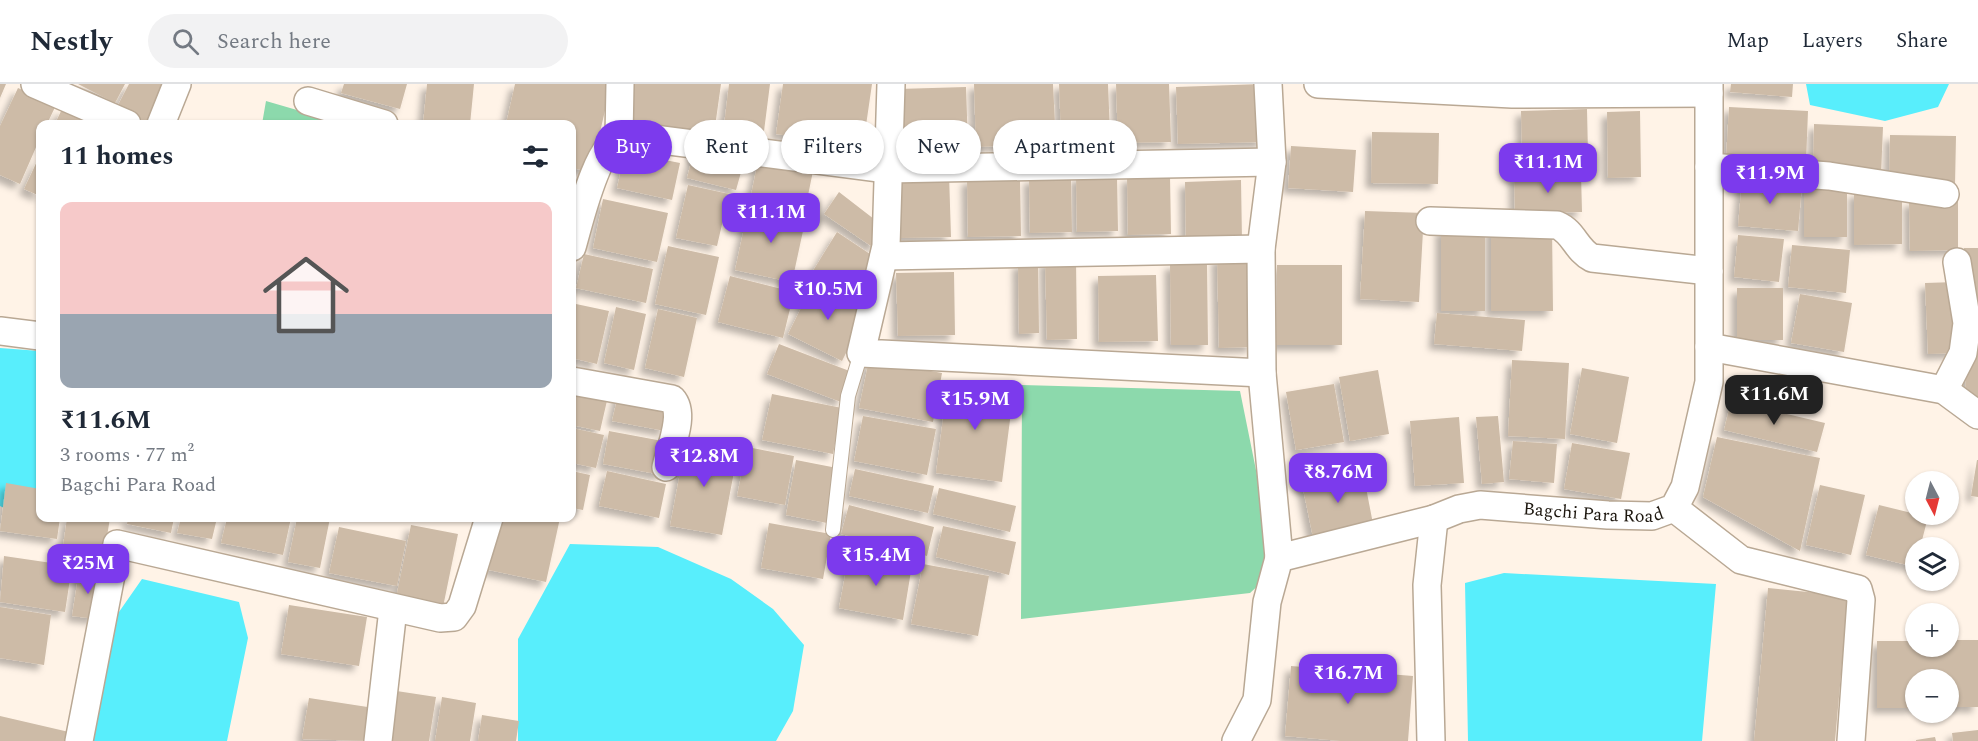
<!DOCTYPE html>
<meta charset="utf-8">
<style>
:root{--surface:#fff;--page:#f2f2f3;--text:#1f2937;--muted:#747a83;--line:#e0e1e3;--accent:#7c3aed}
body{margin:0;font-family:Spectral,serif;background:var(--page);color:var(--text);height:100vh;display:flex;flex-direction:column;font-size:22px;white-space:nowrap}
*{box-sizing:border-box;margin:0}
p{font-size:20px;color:var(--muted)}
.icon{flex:none;width:33px;height:33px;fill:none;stroke:currentColor;stroke-width:2;stroke-linecap:round;stroke-linejoin:round}
.map{position:relative;flex:1;overflow:hidden}
.sheet{position:absolute;left:36px;top:36px;width:540px;height:402px;display:flex;flex-direction:column;background:var(--surface);border-radius:12px;box-shadow:0 2px 4px #0004}
.sheet>*{flex:none}
.guide{position:absolute;left:594px;top:36px;width:570px;height:54px;display:flex;gap:12px}
.needle{width:39px;rotate:173deg}
.fabs{position:absolute;left:1905px;top:387px;display:grid;gap:12px}
.fabs a{display:grid;place-items:center;width:54px;height:54px;border-radius:50%;background:var(--surface);box-shadow:0 2px 4px #0004;font-size:30px}
.price{position:absolute;translate:-50% -51px;padding:0 14px;border-radius:12px;background:var(--accent);color:#fff;font-size:20px;line-height:39px;filter:drop-shadow(0 2px 3px #0008)}
.price::after{content:'';position:absolute;left:50%;top:36px;width:18px;height:14px;margin-left:-9px;background:inherit;clip-path:polygon(0 0,100% 0,50% 100%)}
.price.on{background:#222;color:#fff}
ul{padding:0;list-style:none}
li{display:grid;align-content:center;gap:12px;height:318px;padding:0 24px}
li span{display:grid;place-items:center;height:186px;border-radius:12px;color:#555}
li>.icon{margin-inline-start:auto}
span .icon{width:108px;height:108px;fill:#fffc;stroke-width:1}
li b{font-size:26px}
h2{display:flex;justify-content:space-between;align-items:center;height:72px;padding:0 24px;font-size:26px}
.pill{padding:0 21px;border-radius:27px;background:var(--surface);box-shadow:0 2px 4px #0004;font-size:21px;line-height:54px}
.pill.on{background:var(--accent);color:#fff}
header{display:flex;align-items:center;gap:36px;box-sizing:border-box;height:84px;padding:0 30px;background:var(--surface);border-bottom:2px solid var(--line)}
header strong{font-size:28px}
nav{display:flex;gap:33px;margin-inline-start:auto;font-size:21px}
.search{width:420px;height:54px;background:var(--page);display:flex;align-items:center;gap:15px;box-sizing:border-box;padding:0 21px;border-radius:33px;color:var(--muted);font-size:22px}
.map>svg:first-child{display:block}
.green{fill:#8cd9ac}
.water{fill:#58eefc}
.building{fill:#cdbba7;filter:url(#shadow)}
.lines{fill:none;stroke-linecap:round;stroke-linejoin:round}
.lane-casing{stroke:#b9a894;stroke-width:16}
.street-casing{stroke:#b9a894;stroke-width:30}
.lane{stroke:#fff;stroke-width:14}
.street{stroke:#fff;stroke-width:27}
.labels{text-anchor:middle;stroke-width:4.5;stroke-linejoin:round;paint-order:stroke}
.street-label{font-size:18px;fill:#1e1810;stroke:#fff}
</style>
<header>
<strong>Nestly</strong>
<div class="search"><svg class="icon" aria-label="search" viewBox="0 0 24 24"><circle cx="10" cy="10" r="6"/><path d="M15 15l6 6"/></svg>Search here</div>
<nav><a>Map</a><a>Layers</a><a>Share</a></nav>
</header>
<div class="map">
<svg width="1978" height="657" viewBox="0 0 1978 657">
<defs>
<filter id="shadow"><feDropShadow dx="-5.5" dy="5.5" stdDeviation="3" flood-color="#0004"/></filter>
</defs>
<rect width="100%" height="100%" fill="#fff3e7"/>
<path class="green" d="M266,17L345,40H262Z
M1022,301L1240,307L1276,485L1250,509L1021,535Z"/>
<path class="water" d="M1806,0H1949L1938,23L1885,37L1810,21Z
M0,264L40,267V420L8,426L0,422Z
M570,460L658,463L731,495L773,525L804,561L793,627L776,657H518V555Z
M1504,489L1716,500L1702,657H1468L1465,499Z
M142,495L239,518L248,554L227,657H84L112,538Z"/>
<path class="building" d="M0,0H6L0,14Z
M78,0H125L115,19Z
M129,0H174L150,40L117,23Z
M344,0H407L400,25L341,9Z
M427,0H474L470,40H423Z
M515,0H611L591,88L572,84V40H506Z
M634,0H721L714,50L629,40Z
M729,0H770L763,55L723,50Z
M783,0H872L863,62L776,50Z
M974,0H1053L1056,60L976,63Z
M1059,0H1108L1110,49L1061,51Z
M1116,0H1169L1171,58L1118,59Z
M1262,0L1264,58L1178,60L1176,3Z
M1731,0H1793L1792,13L1730,8Z
M966,3L968,61L900,63L898,5Z
M18,4L56,21L47,40H40V54L20,100L0,91V42Z
M1729,23L1808,27L1806,79L1726,75Z
M62,25L95,40H55Z
M1587,25L1588,70L1522,71L1521,27Z
M1640,27L1641,93L1608,94L1607,28Z
M1814,40L1883,43L1881,91L1813,81Z
M1372,48L1439,49L1438,100L1371,99Z
M1890,51L1956,52L1955,101L1889,99Z
M695,62L745,74L736,106L687,94Z
M1291,62L1356,66L1353,108L1288,104Z
M625,68L680,79L672,116L617,104Z
M40,71V112L24,105Z
M758,77L813,87L806,121L751,111Z
M949,90L951,153L900,154L898,91Z
M1581,90L1582,128L1515,129L1514,91Z
M1117,91L1118,147L1077,148L1076,92Z
M1170,92L1171,150L1128,151L1127,93Z
M1020,94L1021,152L968,153L967,95Z
M1029,94H1071L1072,148L1030,149Z
M1241,96L1242,157L1186,158L1185,98Z
M1742,96L1802,101L1798,147L1738,142Z
M1804,98H1847V153H1804Z
M688,101L729,110L717,162L676,154Z
M1902,107V160L1854,161V108Z
M839,108L883,142L874,164L824,130Z
M603,115L668,129L657,178L593,164Z
M1958,116V166L1910,167L1909,117Z
M749,121L806,133L792,198L735,186Z
M1365,127L1424,129L1419,218L1360,215Z
M1552,141L1553,227H1491V142Z
M1441,144L1485,145V227H1441Z
M837,148L879,176L860,220L811,190Z
M1738,151L1784,155L1779,198L1734,193Z
M1792,161L1850,166L1846,209L1788,203Z
M668,162L719,173L706,231L655,220Z
M1964,164H1978V217H1966Z
M584,170L653,185L646,219L576,204Z
M1217,173H1252L1253,263L1219,264Z
M1045,176H1076L1077,255L1047,256Z
M1038,178L1039,249L1019,250L1018,179Z
M1207,179L1208,261H1171L1170,180Z
M1277,181H1342V261H1276Z
M954,188L955,251L898,252L896,189Z
M1156,191L1158,257L1099,258L1098,192Z
M730,192L794,208L783,254L718,238Z
M814,198L868,225L842,277L788,250Z
M1956,198L1960,269L1928,270L1925,199Z
M1737,204H1783V256H1737Z
M1800,210L1852,219L1844,268L1791,259Z
M576,220L609,227L597,280L572,274V239Z
M616,223L646,230L634,286L604,279Z
M658,225L697,234L684,293L645,284Z
M1437,229L1525,236L1522,267L1434,260Z
M1967,257L1978,258V316L1965,313Z
M779,260L852,288L841,318L767,290Z
M869,276L942,289L933,338L859,324Z
M1512,276L1569,279L1565,355L1508,352Z
M1582,284L1629,293L1617,359L1570,350Z
M1378,286L1389,350L1350,357L1339,293Z
M948,296L1014,305L1002,398L936,389Z
M572,299L609,308L600,347L572,341Z
M1334,300L1344,358L1296,366L1286,308Z
M619,307L670,319L665,347L612,337Z
M772,310L842,324L833,370L762,356Z
M1731,317L1825,339L1817,368L1724,346Z
M863,332L936,345L927,391L854,377Z
M1498,332L1504,398L1482,400L1476,333Z
M1459,333L1464,399L1415,402L1410,337Z
M572,344L604,351L596,384L572,379Z
M609,347L668,358L662,391L603,380Z
M1717,353L1820,374L1800,467L1703,413Z
M686,357L738,367L722,451L670,442Z
M1513,357L1557,360L1554,399L1509,395Z
M1572,359L1630,369L1621,415L1564,405Z
M747,363L794,372L785,421L737,412Z
M796,376L837,384L827,439L786,431Z
M1977,376H1978V413L1971,412Z
M1362,383L1374,445L1314,458L1301,395Z
M855,385L934,402L928,429L849,412Z
M572,387L590,391L583,426L572,424Z
M607,387L666,400L659,434L599,422Z
M6,399L40,405V434H60L57,455L0,447Z
M1820,401L1865,411L1851,471L1806,461Z
M939,404L1016,422L1010,448L933,430Z
M849,421L934,443L927,472L841,450Z
M1879,421L1928,433L1920,464H1916V483L1866,471Z
M67,434H110L102,483L61,476Z
M128,434H174L171,449L127,440Z
M181,434H217L212,455L177,449Z
M227,434H291L283,471L221,459Z
M297,434H330L320,484L288,478Z
M501,434H560L546,498L489,486Z
M769,439L831,450L823,495L761,484Z
M411,441L458,450L443,523L396,514Z
M943,442L1016,458L1009,491L936,473Z
M339,443L406,457L397,502L329,489Z
M849,470L912,481L903,536L839,524Z
M4,472L72,482L65,528L0,518Z
M923,480L989,492L978,552L911,540Z
M79,487L103,490L96,535L72,532Z
M1768,504L1848,512L1835,657H1754Z
M289,521L367,533L359,582L281,570Z
M0,523L51,531L44,581L0,574Z
M1948,556H1978V623H1948V596H1916V624H1877V557H1916V562H1948Z
M1291,582L1413,592L1408,657H1341L1285,652Z
M390,606L436,613L429,657H382Z
M442,613L476,619L470,657H435Z
M309,614L374,624L369,657L302,655Z
M482,631L519,637L516,657H478Z
M0,632L69,648L67,657H0Z
M1978,646V657H1953L1952,649Z
M1935,653L1936,657H1916V656Z"/>
<g class="lines">
<g class="lane-casing">
<path id="lane" d="M833,446L848,312L861,269"/>
</g>
<g class="street-casing">
<g id="street">
<path d="M35,0L127,40"/>
<path d="M891,0L886,162L861,269L1262,289"/>
<path d="M1268,0L1272,78L1261,165L1262,289L1279,474"/>
<path d="M1318,0L1512,10L1709,9"/>
<path d="M308,17L384,40"/>
<path d="M161,40L177,0"/>
<path d="M619,53L620,0"/>
<path d="M1709,83L1829,92L1945,110"/>
<path d="M1430,137L1557,141C1574,148 1576,166 1592,174L1709,187"/>
<path d="M572,163C580,136 596,61 623,51L887,85L1272,78"/>
<path d="M884,172L1261,165"/>
<path d="M0,247L40,252"/>
<path d="M1709,263L1944,306L1978,331"/>
<path d="M572,297L672,315C686,330 670,364 666,383"/>
<path d="M1944,306L1963,269L1967,239L1957,178"/>
<path d="M1674,424L1741,476L1858,505L1861,516L1851,657"/>
<path d="M79,657L117,460L440,534L454,533L462,522L489,434"/>
<path d="M378,657L393,525"/>
<path id="s1" d="M1236,657L1257,616L1267,518L1279,474L1434,435L1459,425L1480,421L1608,431L1652,432L1674,424L1685,403L1709,298V0"/>
<path d="M1431,657L1427,501L1434,435"/>
</g>
</g>
<use href="#lane" class="lane"/>
<use href="#street" class="street"/>
</g>
<g class="labels">
<g class="street-label">
<text dy="6" stroke="none"><textPath href="#s1" startOffset="512">Bagchi Para Road</textPath></text>
</g>
</g>
</svg>
<div class="fabs">
<a><svg class="needle" viewBox="-14 -14 28 28"><path d="M0-13l5 13h-10z" fill="#e53935"/><path d="M0 13l5-13h-10z" fill="#747a83"/></svg></a>
<a><svg class="icon" aria-label="layers" viewBox="0 0 24 24"><path d="M12 4l9 5-9 5-9-5zM3 14l9 5 9-5"/></svg></a>
<a>+</a>
<a>−</a>
</div>
<b class="price" style="left:1548px;top:110px">₹11.1M</b>
<b class="price" style="left:1770px;top:121px">₹11.9M</b>
<b class="price" style="left:771px;top:160px">₹11.1M</b>
<b class="price" style="left:828px;top:237px">₹10.5M</b>
<b class="price on" style="left:1774px;top:342px">₹11.6M</b>
<b class="price" style="left:975px;top:347px">₹15.9M</b>
<b class="price" style="left:704px;top:404px">₹12.8M</b>
<b class="price" style="left:1338px;top:420px">₹8.76M</b>
<b class="price" style="left:876px;top:503px">₹15.4M</b>
<b class="price" style="left:88px;top:511px">₹25M</b>
<b class="price" style="left:1348px;top:621px">₹16.7M</b>
<div class="guide">
<a class="pill on">Buy</a>
<a class="pill">Rent</a>
<a class="pill">Filters</a>
<a class="pill">New</a>
<a class="pill">Apartment</a>
</div>
<section class="sheet">
<h2>11 homes<svg class="icon" aria-label="filters" viewBox="0 0 24 24"><path d="M4 7h16M4 17h16"/><circle cx="9" cy="7" r="2"/><circle cx="15" cy="17" r="2"/></svg></h2>
<ul>
<li><span style="background:linear-gradient(#f6c9c9 60%,#9aa5b1 0)"><svg class="icon" aria-label="home" viewBox="0 0 24 24"><path d="M3 11l9-7 9 7M6 9v11h12V9"/></svg></span><div><b>₹11.6M</b><p>3 rooms · 77 m²</p><p>Bagchi Para Road</p></div></li>
</ul>
</section>
</div>
